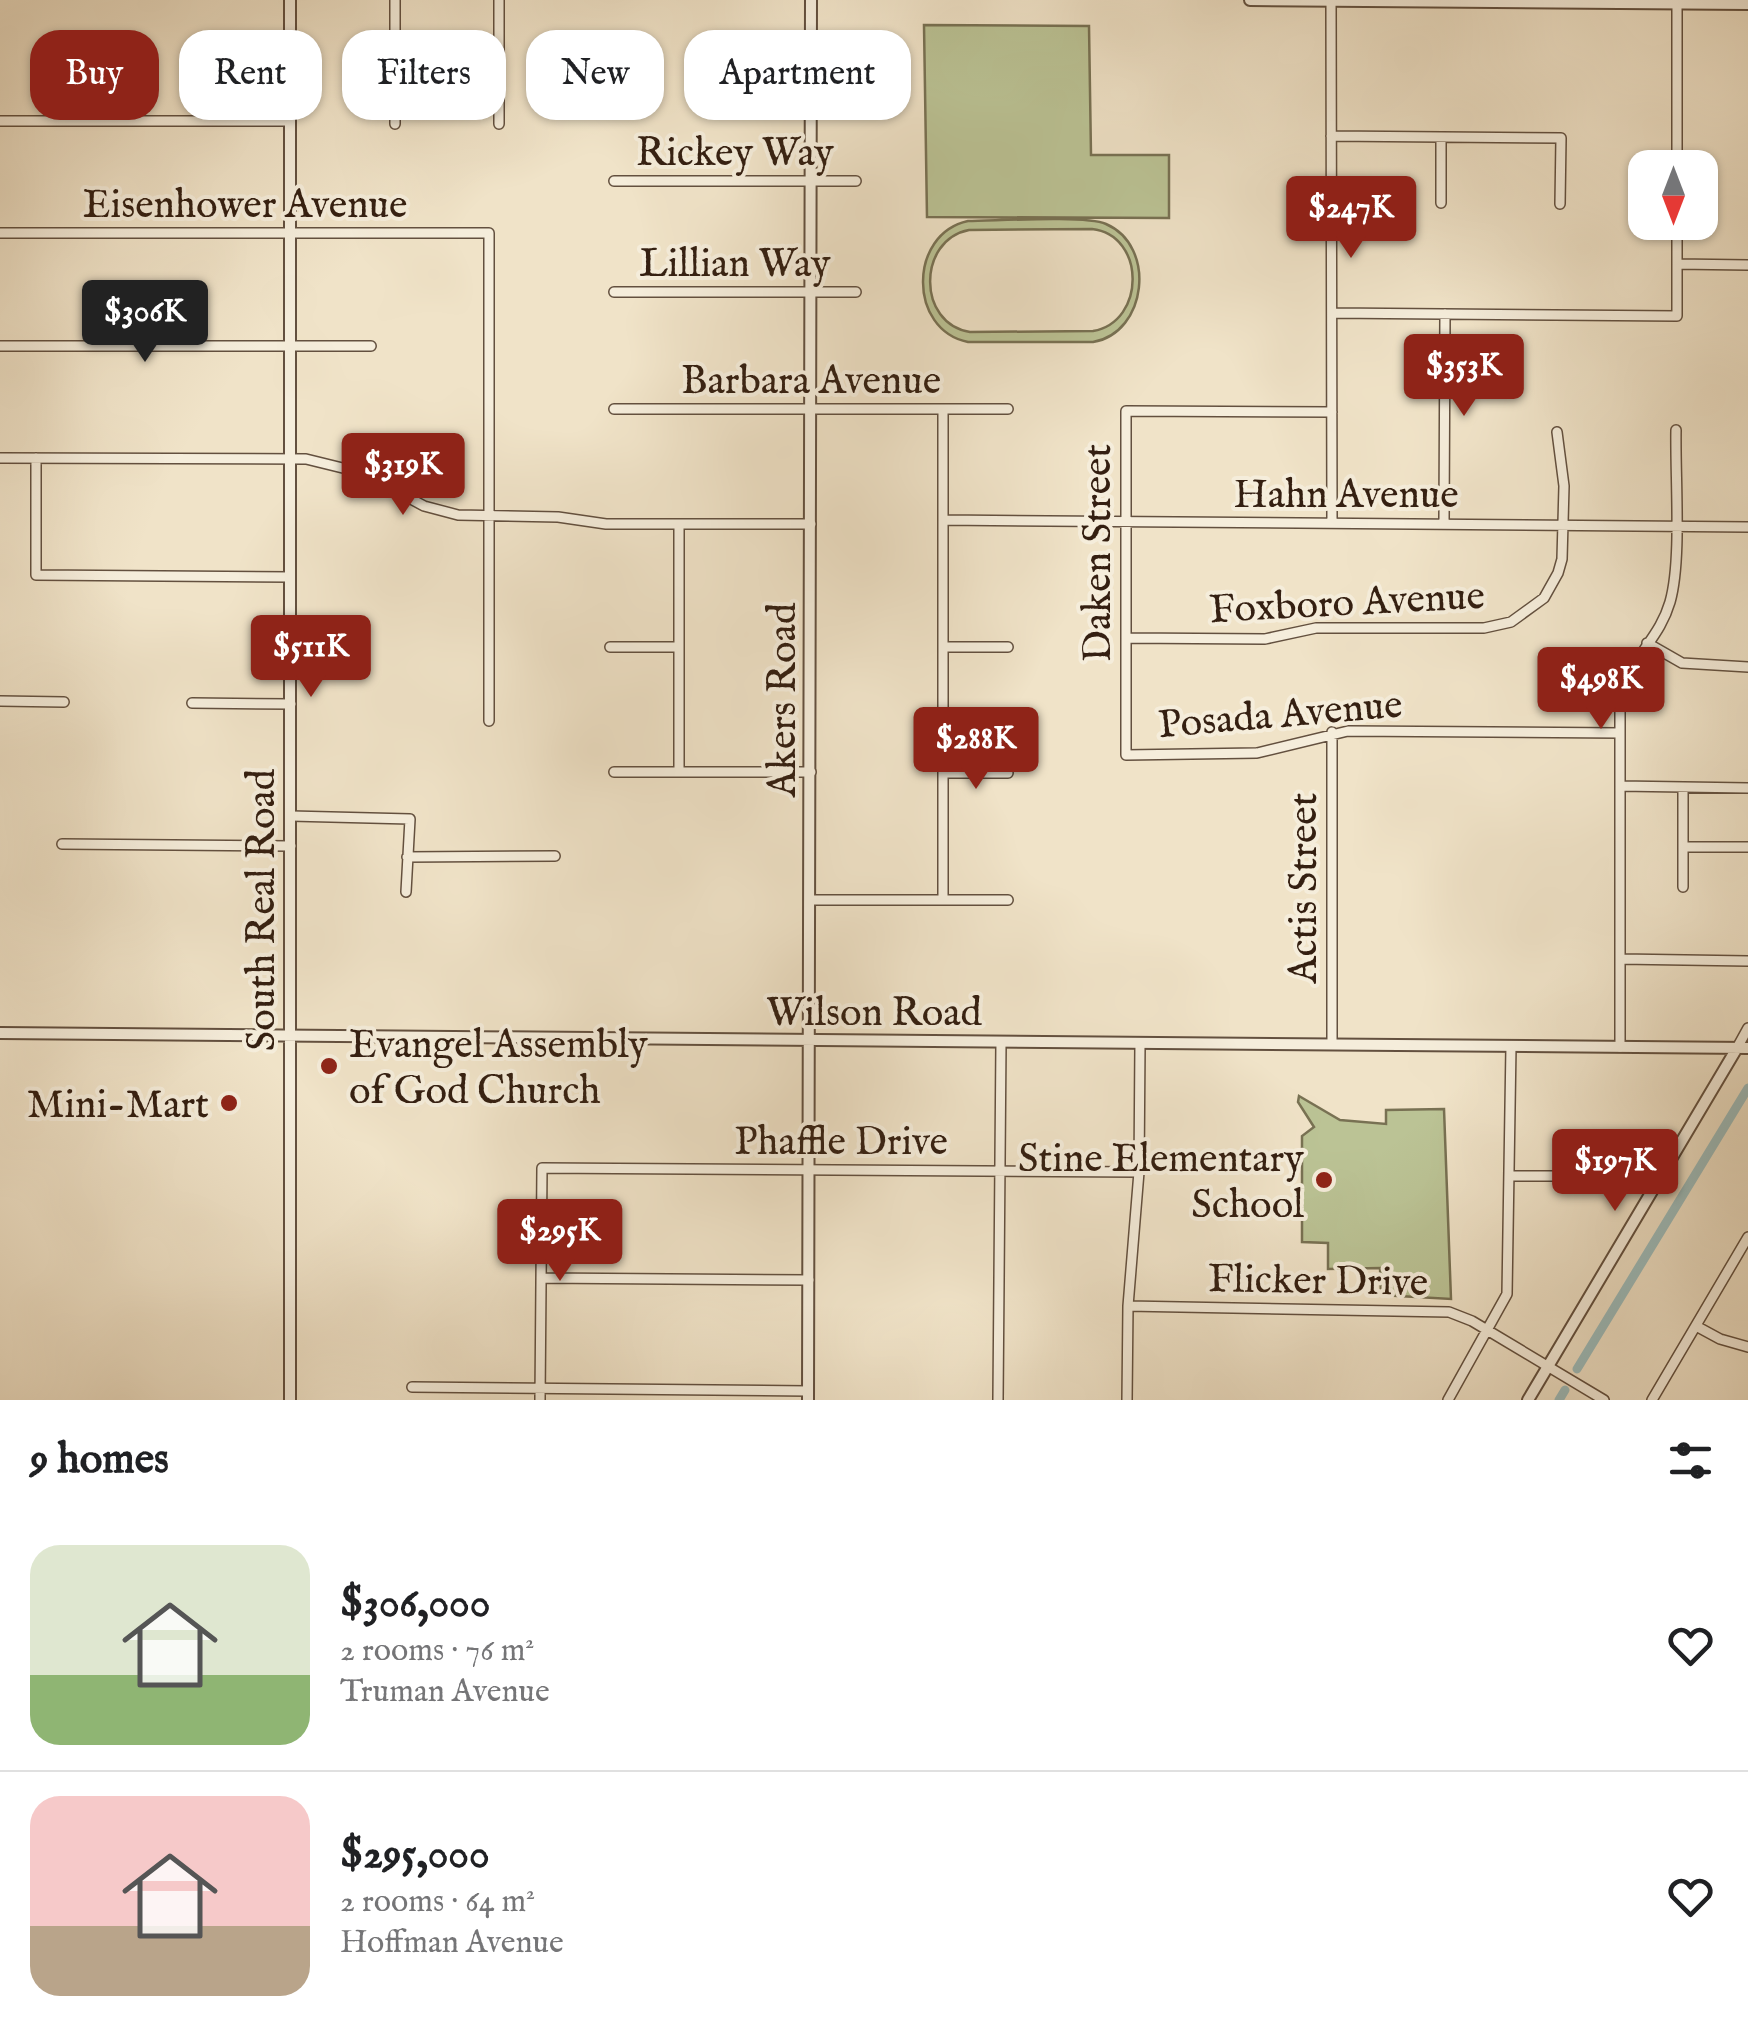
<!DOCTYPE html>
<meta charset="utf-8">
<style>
:root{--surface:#fff;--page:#f6f6f6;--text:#202124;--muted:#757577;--line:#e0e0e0;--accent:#8f2418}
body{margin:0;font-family:"IM FELL English",serif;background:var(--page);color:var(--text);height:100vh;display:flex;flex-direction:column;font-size:38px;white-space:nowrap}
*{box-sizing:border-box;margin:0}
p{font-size:32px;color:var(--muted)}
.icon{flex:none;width:55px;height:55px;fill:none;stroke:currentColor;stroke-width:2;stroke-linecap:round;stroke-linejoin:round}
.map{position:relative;height:1400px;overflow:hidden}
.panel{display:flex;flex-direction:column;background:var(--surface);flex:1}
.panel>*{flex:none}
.top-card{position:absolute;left:30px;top:30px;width:1000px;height:90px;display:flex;gap:20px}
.needle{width:65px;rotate:180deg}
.tools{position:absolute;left:1628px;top:150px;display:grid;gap:20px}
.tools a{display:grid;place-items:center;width:90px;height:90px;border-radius:20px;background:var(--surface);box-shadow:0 2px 8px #0004;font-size:50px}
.price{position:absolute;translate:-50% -85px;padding:0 22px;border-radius:10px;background:var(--accent);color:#fff;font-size:32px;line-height:65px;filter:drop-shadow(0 2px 5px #0008)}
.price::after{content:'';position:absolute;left:50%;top:60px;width:30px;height:22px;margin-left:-15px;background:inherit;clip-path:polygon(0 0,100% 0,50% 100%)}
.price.active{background:#222;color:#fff}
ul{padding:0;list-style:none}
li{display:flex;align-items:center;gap:30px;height:250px;padding:0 30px}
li+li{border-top:2px solid var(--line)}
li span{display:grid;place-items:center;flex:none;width:280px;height:200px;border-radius:30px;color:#555}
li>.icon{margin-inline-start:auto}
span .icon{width:120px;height:120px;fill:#fffc;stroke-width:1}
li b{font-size:42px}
h2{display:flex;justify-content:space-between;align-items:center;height:120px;padding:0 30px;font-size:42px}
.pill{padding:0 35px;border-radius:30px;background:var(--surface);box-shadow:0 2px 8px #0004;font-size:35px;line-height:90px}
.pill.active{background:var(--accent);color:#fff}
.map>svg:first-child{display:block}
.green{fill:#bbc395;stroke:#787153;stroke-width:2.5;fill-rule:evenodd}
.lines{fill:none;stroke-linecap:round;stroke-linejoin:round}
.canal{stroke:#9dbdbd;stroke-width:9}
.minor-casing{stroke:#63503f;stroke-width:12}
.tertiary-casing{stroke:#63503f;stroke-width:14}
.minor{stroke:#f5eddb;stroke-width:9}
.tertiary{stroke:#f5eddb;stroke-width:10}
.poi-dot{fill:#8f2418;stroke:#f5eddb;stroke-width:4}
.labels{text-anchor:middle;stroke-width:8;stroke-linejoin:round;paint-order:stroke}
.street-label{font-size:40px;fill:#341f11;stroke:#f5eddb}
.poi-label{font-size:40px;fill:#341f11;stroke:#f5eddb;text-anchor:end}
</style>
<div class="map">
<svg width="1748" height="1400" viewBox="0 0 1748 1400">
<rect width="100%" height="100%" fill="#f0e3c8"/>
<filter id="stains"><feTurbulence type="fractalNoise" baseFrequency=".002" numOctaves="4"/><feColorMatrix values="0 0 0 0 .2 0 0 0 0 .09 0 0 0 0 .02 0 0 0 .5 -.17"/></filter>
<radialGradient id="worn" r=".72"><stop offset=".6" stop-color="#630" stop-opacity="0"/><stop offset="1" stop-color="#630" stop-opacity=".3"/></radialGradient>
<path class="green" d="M924,25L1089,26L1091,155H1169V218L927,217Z
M968,221C995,221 1086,215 1106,224C1157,246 1147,333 1093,342H968C908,330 908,234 968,221ZM1092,229C1146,235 1146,322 1093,331L970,332C917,324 917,240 969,230Z
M1299,1096L1340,1120L1386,1124V1110L1444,1109L1451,1299L1381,1295L1380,1268L1328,1269V1243L1302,1242V1136L1314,1127L1298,1102Z"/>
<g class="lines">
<path class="canal" d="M1577,1369L1748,1088
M1559,1400L1565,1390"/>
<g class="minor-casing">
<path id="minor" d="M395,0V124
M499,0V124
M1331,0L1332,522
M1677,3V168
M766,70H856
M0,121H290
M1331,136L1561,138L1560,204
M614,181H856
M1441,203V137
M0,233H489V721
M1677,264L1748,265
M614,292H856
M1332,313L1677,316V222
M0,346H371
M614,409H1008
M943,409V900
M1332,412L1126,411V755L1257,753L1348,731L1620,733
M0,458L306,459L363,473L424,506L458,515L558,517L606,524H811
M36,458V575L290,577
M943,520L1748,527
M1444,523L1445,314
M679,524V772
M1126,638L1265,639L1316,628H1484L1511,622L1544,598L1558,573L1562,559L1564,486L1557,432
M1647,643L1682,663L1748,667
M610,647H679
M943,647H1008
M0,701L64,702
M192,703L291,704
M1332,732V1044
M614,772H811
M943,773H1008
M1620,786L1748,788
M291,816L410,819L406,892
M62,844L291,846
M1683,847H1748
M407,857L555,856
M1683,887V787
M811,900H1008
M1621,959L1748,961
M1620,1047V706C1628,656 1658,643 1670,602C1682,560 1675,477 1676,430
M1737,1048L1748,1028
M1510,1176H1566
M541,1278L809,1280
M1128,1306L1449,1312L1472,1321L1604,1400
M1696,1326L1720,1339L1748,1347
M412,1387L808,1391
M540,1400L542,1168L1139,1172
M998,1400L1001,1042
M1127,1400L1128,1306L1139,1172L1140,1043
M1448,1400L1507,1294L1511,1046
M1652,1400L1748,1237"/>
</g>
<g class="tertiary-casing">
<path id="tertiary" d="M1250,0L1748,4
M0,1033L1748,1048
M290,1400V0
M808,1400L811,0
M1528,1400L1737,1048"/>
</g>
<use href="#minor" class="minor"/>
<use href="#tertiary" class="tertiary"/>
</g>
<g class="poi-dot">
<circle cx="329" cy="1066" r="10"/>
<circle cx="229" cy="1103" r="10"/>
<circle cx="1324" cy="1180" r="10"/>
</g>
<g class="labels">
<g class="street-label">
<text x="735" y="165">Rickey Way</text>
<text x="245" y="217">Eisenhower Avenue</text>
<text x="735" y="276">Lillian Way</text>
<text x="811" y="393">Barbara Avenue</text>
<text x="1346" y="507">Hahn Avenue</text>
<text transform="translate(1096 553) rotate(-90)" y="14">Daken Street</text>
<text transform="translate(1347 601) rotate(-3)" y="14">Foxboro Avenue</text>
<text transform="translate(781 700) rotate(-90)" y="14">Akers Road</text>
<text transform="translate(1280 713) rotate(-5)" y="14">Posada Avenue</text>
<text transform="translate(1302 888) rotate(-90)" y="14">Actis Street</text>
<text transform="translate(260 910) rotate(-90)" y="14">South Real Road</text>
<text x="874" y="1025">Wilson Road</text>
<text x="841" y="1154">Phaffle Drive</text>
<text transform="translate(1318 1279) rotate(1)" y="14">Flicker Drive</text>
</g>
<g class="poi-label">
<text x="349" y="1057" text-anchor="start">Evangel Assembly<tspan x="349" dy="46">of God Church</tspan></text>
<text x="209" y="1117">Mini-Mart</text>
<text x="1304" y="1171">Stine Elementary<tspan x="1304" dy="46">School</tspan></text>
</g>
</g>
<rect width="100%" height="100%" filter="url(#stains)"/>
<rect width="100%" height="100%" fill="url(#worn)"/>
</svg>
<div class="tools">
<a><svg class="needle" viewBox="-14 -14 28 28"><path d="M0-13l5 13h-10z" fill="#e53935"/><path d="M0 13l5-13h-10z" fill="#757577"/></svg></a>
</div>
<b class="price" style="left:1351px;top:261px">$247K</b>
<b class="price active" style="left:145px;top:365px">$306K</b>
<b class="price" style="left:1464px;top:419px">$353K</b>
<b class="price" style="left:403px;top:518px">$319K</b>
<b class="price" style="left:311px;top:700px">$511K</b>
<b class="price" style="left:1601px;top:732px">$498K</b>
<b class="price" style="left:976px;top:792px">$288K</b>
<b class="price" style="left:1615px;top:1214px">$197K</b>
<b class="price" style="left:560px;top:1284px">$295K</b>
<div class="top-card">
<a class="pill active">Buy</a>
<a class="pill">Rent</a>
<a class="pill">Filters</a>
<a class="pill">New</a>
<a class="pill">Apartment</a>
</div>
</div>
<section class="panel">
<h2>9 homes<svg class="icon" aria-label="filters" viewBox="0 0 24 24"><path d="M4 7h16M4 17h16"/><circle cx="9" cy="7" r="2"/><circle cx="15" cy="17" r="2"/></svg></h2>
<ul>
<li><span style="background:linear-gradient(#dfe7d0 65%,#8fb573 0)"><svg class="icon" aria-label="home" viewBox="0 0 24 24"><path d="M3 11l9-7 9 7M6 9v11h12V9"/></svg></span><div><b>$306,000</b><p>2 rooms · 76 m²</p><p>Truman Avenue</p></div><svg class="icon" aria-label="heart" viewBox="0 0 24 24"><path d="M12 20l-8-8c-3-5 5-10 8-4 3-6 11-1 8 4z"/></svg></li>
<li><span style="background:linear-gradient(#f6c9c9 65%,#b9a48a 0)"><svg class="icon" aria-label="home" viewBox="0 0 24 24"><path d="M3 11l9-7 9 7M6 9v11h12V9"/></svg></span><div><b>$295,000</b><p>2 rooms · 64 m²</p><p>Hoffman Avenue</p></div><svg class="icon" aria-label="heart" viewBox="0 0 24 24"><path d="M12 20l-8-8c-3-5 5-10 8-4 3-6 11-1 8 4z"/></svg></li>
</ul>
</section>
